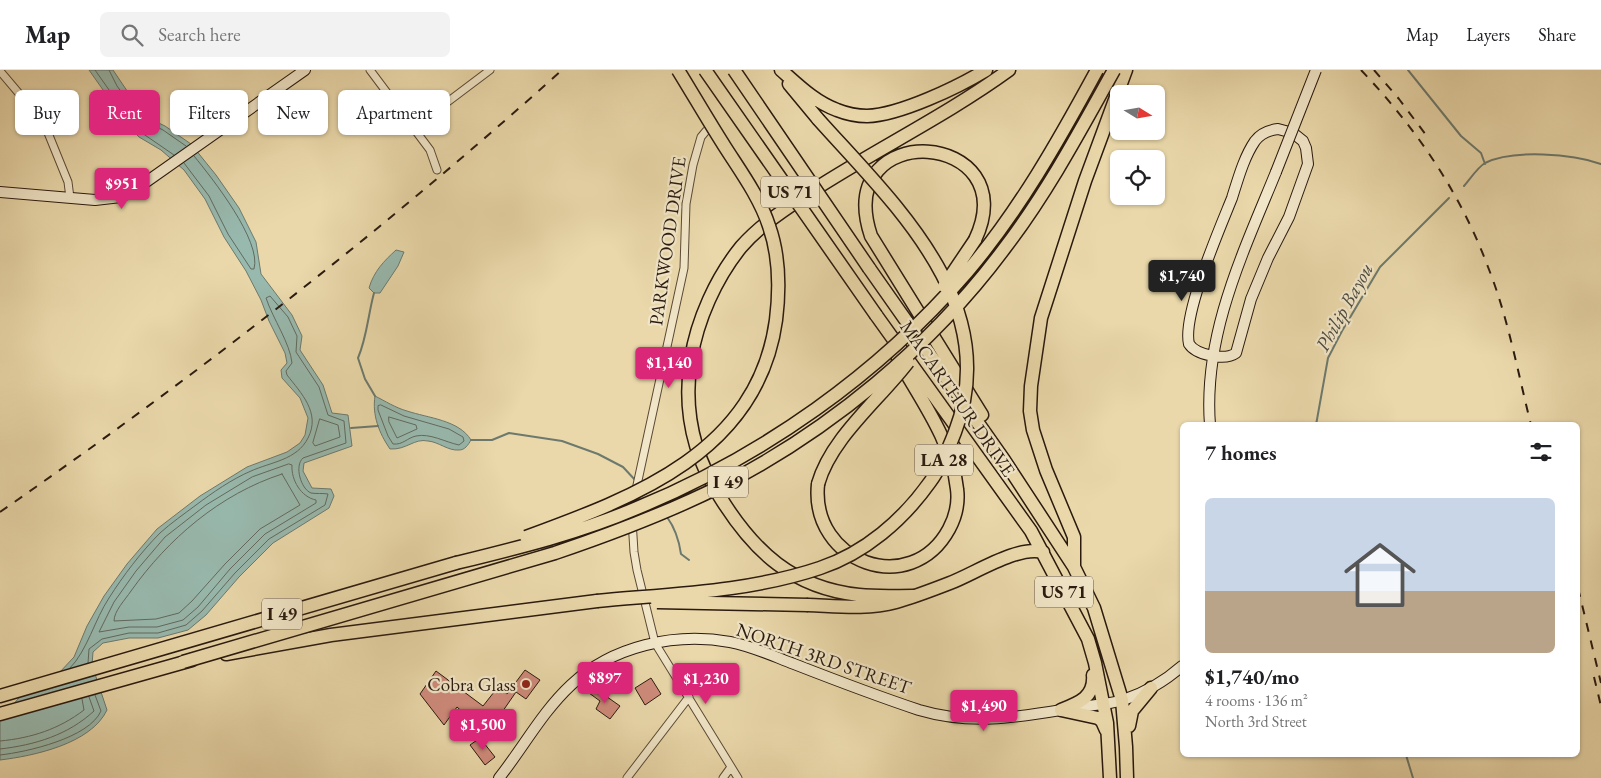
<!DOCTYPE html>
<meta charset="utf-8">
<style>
:root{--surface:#fff;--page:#f2f2f2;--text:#202124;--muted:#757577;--line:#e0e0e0;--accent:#db2777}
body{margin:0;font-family:"EB Garamond",serif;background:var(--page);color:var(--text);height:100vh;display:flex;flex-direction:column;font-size:19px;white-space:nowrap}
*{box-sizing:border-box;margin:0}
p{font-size:16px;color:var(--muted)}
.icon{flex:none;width:28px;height:28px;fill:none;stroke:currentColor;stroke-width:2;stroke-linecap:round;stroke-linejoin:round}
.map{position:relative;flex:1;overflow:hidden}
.panel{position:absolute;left:1180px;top:352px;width:400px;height:335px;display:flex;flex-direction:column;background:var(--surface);border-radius:8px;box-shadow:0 1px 4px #0004}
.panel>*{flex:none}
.guide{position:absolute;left:15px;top:20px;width:475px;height:45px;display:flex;gap:10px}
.needle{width:32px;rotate:101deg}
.buttons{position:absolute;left:1110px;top:15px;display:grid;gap:10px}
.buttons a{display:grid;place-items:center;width:55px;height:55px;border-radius:8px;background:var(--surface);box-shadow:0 1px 4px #0004;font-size:25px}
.price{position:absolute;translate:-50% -42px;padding:0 11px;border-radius:5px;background:var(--accent);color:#fff;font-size:16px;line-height:32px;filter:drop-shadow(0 1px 2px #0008)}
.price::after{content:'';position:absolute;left:50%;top:30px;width:15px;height:11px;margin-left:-8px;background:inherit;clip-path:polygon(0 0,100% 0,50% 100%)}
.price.on{background:#222;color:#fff}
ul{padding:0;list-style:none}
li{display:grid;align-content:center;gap:10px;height:265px;padding:0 25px}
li+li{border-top:1px solid var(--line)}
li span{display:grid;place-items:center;height:155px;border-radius:8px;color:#555}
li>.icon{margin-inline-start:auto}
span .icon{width:90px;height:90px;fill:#fffc;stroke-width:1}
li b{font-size:21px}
h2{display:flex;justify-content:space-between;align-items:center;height:60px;padding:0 25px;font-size:21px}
.chip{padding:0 18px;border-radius:8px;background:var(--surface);box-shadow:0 1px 4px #0004;font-size:18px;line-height:45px}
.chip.on{background:var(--accent);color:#fff}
header{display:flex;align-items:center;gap:30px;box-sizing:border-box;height:70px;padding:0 25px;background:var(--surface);border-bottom:1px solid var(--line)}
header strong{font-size:24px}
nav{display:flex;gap:28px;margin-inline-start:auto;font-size:18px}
.search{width:350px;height:45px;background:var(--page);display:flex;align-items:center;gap:12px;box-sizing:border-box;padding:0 18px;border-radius:8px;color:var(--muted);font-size:19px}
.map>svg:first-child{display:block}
.water{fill:#98b9ae;stroke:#6c796e}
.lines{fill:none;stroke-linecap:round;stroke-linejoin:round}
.shore{stroke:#616a5e;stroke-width:1}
.stream{stroke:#6c796e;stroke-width:2}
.building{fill:#cf8b7b;stroke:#2a1a0f}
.street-casing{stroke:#5a4a36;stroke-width:9}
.secondary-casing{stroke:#2a1a0f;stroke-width:12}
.highway-casing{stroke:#2a1a0f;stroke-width:15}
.street{stroke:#f1e6c8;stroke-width:7}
.secondary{stroke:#f1e6c8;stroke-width:10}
.highway{stroke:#ead8aa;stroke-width:12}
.rail{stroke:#2a1a0f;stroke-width:2;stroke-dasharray:9 9;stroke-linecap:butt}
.secondary-bridge-casing{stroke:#2a1a0f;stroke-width:12;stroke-linecap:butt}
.highway-bridge-casing{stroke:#2a1a0f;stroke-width:15;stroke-linecap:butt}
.secondary-bridge{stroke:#f1e6c8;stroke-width:10}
.highway-bridge{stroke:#ead8aa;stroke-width:12}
.poi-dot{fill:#8f2418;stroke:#f1e6c8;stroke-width:2}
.labels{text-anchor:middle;stroke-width:4.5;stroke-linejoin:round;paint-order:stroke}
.shield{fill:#f1e6c8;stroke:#665746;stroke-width:1}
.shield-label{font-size:18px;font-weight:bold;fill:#2a1a0f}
.street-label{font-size:19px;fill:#2a1a0f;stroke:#f1e6c8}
.poi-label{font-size:19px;fill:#2a1a0f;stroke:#f1e6c8;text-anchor:end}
.water-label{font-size:20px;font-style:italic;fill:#4b4a3f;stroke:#f1e6c8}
</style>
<header>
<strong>Map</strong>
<div class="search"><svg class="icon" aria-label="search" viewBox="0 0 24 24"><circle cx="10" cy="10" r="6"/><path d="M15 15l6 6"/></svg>Search here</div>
<nav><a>Map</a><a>Layers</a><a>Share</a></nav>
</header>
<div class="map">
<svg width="1601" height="708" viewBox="0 0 1601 708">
<rect width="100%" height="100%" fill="#ead8aa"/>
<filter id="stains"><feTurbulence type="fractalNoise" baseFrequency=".004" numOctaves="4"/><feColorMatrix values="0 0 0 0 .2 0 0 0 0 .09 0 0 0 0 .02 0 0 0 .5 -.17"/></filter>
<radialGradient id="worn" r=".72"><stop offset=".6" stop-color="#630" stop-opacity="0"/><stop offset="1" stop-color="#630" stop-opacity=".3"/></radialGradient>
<path class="water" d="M89,0H113L144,46L165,56L191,74L216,105L239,138L256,172L261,204L292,245L302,266L300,280L323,315L332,343L348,345L352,376L304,393L303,401L312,418L331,419L334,426L329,438L273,473L239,507L206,545L188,560L158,568H129L103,573L93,582L92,595L107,640C91,674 33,686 0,690V648L20,627L38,618L59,603L74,587L87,556L104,526L127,494L157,459L200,426L247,397L287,382L300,373L305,365L308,348L300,328L282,308L281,300L287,293L285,283L269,251L261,230L246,201L224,167L205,129L184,100L161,80L139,67L127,54Z
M396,180L404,182L398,196L380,223H374L369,218C374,201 384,191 396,180Z
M375,326C385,331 396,338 407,341C428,348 459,350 471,370C468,375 465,380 459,380C448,381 439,372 428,371C414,368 407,380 390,379C379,363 372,345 375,326Z"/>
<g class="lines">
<path class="shore" d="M95,0L131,51L142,63L174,85
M109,0L117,16L141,49L163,60L186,76
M184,93L209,126L228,164L251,199H254C262,171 212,108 194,86
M381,335L404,346L449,359L463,367L464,371L459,375C445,372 430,363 416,366C407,368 403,375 393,374L388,366L378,340V336Z
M389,347L416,355L417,359L397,368L389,352Z
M320,349L338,355L340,367L315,376L313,373Z
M289,394L292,395C291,410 301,427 316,430V433L265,464L230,499L198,537L183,550L157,557H129L99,562L114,532L136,501L165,467L206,435L252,407Z
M282,404L300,435L260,459L225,494L192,531L179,543L156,549L114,551C114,541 125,530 131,521C168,469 220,424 282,404Z
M70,598C87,581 95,549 109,528C123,506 141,482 160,463C171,453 184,444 196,435C212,423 232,409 251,401C271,392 297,390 308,368C321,343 301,323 287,305L286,301L292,293C290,273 273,249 266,228L270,226L288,247L297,266L296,282L319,317L328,345L344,351L346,373L303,388C294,396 301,419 311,423C316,424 323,423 328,424L325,435L269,469L235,503L202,541L186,555L158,563H129L102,569L89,579L88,593
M0,671C32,668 59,659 84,640L82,629
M0,679C35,675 68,665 94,641L89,627
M0,685C27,682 89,668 101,641L95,625"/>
<path class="stream" d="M1408,0L1461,66L1481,83L1485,94
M1464,116C1470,109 1478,97 1485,93C1513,79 1573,84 1601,94
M374,223C368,245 367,267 358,288L365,309L375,326
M1316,355L1328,288L1342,261L1380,197L1449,128
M351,358L378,356
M471,370H492L509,363L562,371L598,384L623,397L636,411
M667,447C675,458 679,470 681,484L689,490
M1406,685L1413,708"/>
</g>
<path class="building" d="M525,600L540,610L526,629L516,622L487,664L457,637L444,655L420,624L436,601L483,636L498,617L507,624Z
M651,608L661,624L645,635L635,618Z
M593,617L620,636L610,649L596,639L600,631L589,623Z
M480,668L495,687L485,695L470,675Z"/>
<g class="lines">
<g class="street-casing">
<path id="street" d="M370,0L430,80L437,100
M0,1L44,53L68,112L70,128
M413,58L490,0
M706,61L701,67L693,95L686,134L684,198L637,415L632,450L634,482L637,500L655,573L738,708
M627,708L689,627
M723,708L731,697"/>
</g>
<g class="secondary-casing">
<path id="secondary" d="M1278,59L1293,63L1303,71L1306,78L1308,94L1289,147L1268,188L1251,229L1236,283C1225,291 1196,285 1189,274C1182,245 1220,158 1232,128C1238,109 1244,87 1255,71C1261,63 1269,60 1278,59Z
M0,122L95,130L121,127L139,117L305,0
M1210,355C1203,265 1243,183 1276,102
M499,708C523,678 542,642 571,615C612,576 675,562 730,572C752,576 773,586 794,594C835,610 877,626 919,640C973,656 1019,647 1074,638C1089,635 1107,635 1123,630C1144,623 1165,611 1182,596"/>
</g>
<g class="highway-casing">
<path id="highway" d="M781,0C798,15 815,32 837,40C847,44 857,46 867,46C900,45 958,17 986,0
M789,14L818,49
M975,170C1027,60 831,46 871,166L982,345
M869,198L1004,390L1074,497L1094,538L1122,630L1126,677L1127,708
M876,245L1031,461L1088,569L1095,593L1107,653L1110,708
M818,414C810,493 911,529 949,459C956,446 959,434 957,419C952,371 921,330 898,289
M1074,497V467L1046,400L1033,360L1030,341L1031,316L1041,248L1085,111L1126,0
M913,526C895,526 877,527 859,525C793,518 754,482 720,427C693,385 683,339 691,289C697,250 716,208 741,177C761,154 787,138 812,121C877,79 947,45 1009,0
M808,535C836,536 867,540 896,532C914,527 932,520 950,513C974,504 1018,475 1043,482
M226,584L331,565L597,531
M0,626L456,493
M1061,640C1079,633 1095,627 1093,605
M1061,640L1098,648L1102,651L1106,660
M0,644L192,590
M1129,656L1132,641L1151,618"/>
</g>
<use href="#street" class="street"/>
<use href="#secondary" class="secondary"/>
<use href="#highway" class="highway"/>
<path class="rail" d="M1361,0C1416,58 1460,122 1488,197C1508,247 1518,303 1531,355
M1374,0L1399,29L1429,69
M0,442C196,306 384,160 562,0
M1578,518L1601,613
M1594,607L1601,636"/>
<g class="secondary-bridge-casing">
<path id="secondary-bridge" d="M1276,102L1316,0"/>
</g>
<g class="highway-bridge-casing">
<path id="highway-bridge" d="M705,0L876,245
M734,0L869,198
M944,216L975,170
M818,414C831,368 879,330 908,292
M526,467C635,427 758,382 776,250C780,218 780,187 769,156C760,128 741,102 725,77C709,52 694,26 678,0
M456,493C517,478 579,463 637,438C763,386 878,305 967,202C1019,141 1059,70 1097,0
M597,531C671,524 749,522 820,498C865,483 903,450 930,412C941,397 948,380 955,362C1004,234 895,135 818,49
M657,532L808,535
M183,592L555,483C611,464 667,443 721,416C829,361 932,276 1004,179C1047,123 1080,61 1114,0"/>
</g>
<use href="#secondary-bridge" class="secondary-bridge"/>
<use href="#highway-bridge" class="highway-bridge"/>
</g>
<circle class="poi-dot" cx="526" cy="614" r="5"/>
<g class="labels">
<g class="shield">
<rect x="761" y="106.5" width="58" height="31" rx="4"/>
<rect x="915" y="374.5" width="58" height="31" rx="4"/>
<rect x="708" y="396.5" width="40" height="31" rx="4"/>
<rect x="1035" y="506.5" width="58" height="31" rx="4"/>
<rect x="262" y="528.5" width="40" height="31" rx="4"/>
</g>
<g class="shield-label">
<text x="790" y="128">US 71</text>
<text x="944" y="396">LA 28</text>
<text x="728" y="418">I 49</text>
<text x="1064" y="528">US 71</text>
<text x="282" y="550">I 49</text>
</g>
<g class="street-label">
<text transform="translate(667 171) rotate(-82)" y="7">PARKWOOD DRIVE</text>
<text transform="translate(958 328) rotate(55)" y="7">MACARTHUR DRIVE</text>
<text transform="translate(824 588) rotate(19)" y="7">NORTH 3RD STREET</text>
</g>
<g class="poi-label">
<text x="516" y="621">Cobra Glass</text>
</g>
<g class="water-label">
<text transform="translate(1344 237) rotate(-61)" y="7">Philip Bayou</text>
</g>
</g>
<rect width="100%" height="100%" filter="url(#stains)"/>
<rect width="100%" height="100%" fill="url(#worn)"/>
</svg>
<div class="buttons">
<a><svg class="needle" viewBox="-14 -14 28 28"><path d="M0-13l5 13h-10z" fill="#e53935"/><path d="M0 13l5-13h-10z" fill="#757577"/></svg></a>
<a><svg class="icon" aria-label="locate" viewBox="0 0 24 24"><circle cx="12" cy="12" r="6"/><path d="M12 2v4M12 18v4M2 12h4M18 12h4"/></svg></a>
</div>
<b class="price" style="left:122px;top:140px">$951</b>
<b class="price on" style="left:1182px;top:232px">$1,740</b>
<b class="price" style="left:669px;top:319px">$1,140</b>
<b class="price" style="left:605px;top:634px">$897</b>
<b class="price" style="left:706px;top:635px">$1,230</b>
<b class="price" style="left:984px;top:662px">$1,490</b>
<b class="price" style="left:483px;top:681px">$1,500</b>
<div class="guide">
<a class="chip">Buy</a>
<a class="chip on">Rent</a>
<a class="chip">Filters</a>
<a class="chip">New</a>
<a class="chip">Apartment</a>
</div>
<section class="panel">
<h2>7 homes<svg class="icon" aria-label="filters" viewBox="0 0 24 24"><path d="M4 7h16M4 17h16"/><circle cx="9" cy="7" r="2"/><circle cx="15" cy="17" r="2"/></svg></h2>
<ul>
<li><span style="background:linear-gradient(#c9d6e8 60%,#b9a48a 0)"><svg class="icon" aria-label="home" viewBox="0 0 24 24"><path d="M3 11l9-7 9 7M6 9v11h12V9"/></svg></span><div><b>$1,740/mo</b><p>4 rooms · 136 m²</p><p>North 3rd Street</p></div></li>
</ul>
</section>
</div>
